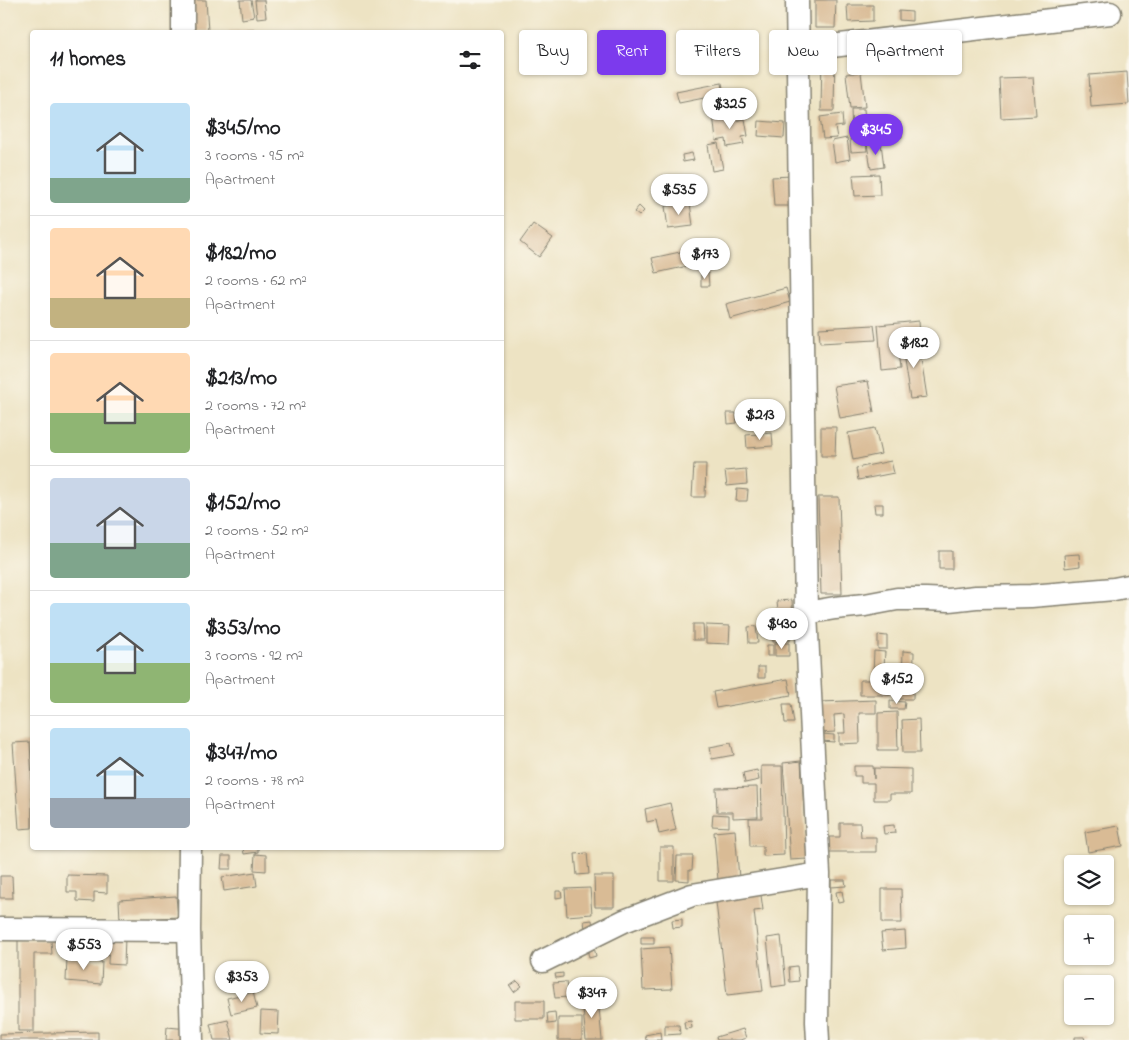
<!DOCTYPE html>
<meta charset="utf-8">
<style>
:root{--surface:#fff;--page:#f6f6f6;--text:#202124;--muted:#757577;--line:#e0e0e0;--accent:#7c3aed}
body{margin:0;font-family:"Indie Flower",sans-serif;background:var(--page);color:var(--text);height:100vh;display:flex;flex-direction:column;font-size:19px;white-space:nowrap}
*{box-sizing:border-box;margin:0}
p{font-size:16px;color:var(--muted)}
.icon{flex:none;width:28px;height:28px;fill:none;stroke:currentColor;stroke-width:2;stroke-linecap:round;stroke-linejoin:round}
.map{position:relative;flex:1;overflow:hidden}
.drawer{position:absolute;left:30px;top:30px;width:474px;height:820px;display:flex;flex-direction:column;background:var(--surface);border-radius:5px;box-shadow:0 1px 4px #0004}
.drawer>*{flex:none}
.hud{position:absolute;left:519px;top:30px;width:475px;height:45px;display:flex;gap:10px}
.fabs{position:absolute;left:1064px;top:855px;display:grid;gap:10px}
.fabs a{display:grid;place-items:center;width:50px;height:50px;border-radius:5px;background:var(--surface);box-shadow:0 1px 4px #0004;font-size:25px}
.price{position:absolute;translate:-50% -42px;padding:0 11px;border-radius:18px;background:#fff;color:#222;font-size:16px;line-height:32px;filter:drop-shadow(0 1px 2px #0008)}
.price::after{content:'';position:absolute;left:50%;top:30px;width:15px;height:11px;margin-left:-8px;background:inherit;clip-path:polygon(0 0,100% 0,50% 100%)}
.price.selected{background:var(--accent);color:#fff}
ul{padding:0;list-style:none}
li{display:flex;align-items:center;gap:15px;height:125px;padding:0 20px}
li+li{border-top:1px solid var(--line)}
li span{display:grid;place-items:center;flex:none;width:140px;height:100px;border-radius:5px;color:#555}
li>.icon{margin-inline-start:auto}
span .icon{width:60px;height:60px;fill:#fffc;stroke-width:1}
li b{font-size:21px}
h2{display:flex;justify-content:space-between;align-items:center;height:60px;padding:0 20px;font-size:21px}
.tag{padding:0 18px;border-radius:5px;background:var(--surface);box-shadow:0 1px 4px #0004;font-size:18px;line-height:45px}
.tag.selected{background:var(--accent);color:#fff}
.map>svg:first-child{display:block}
.building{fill:#d9bb95}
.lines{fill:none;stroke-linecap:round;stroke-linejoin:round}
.minor-casing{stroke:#848070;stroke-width:25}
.minor{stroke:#fff;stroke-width:22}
</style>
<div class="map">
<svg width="1129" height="1040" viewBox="0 0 1129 1040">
<rect width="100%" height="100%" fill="#fbf7ec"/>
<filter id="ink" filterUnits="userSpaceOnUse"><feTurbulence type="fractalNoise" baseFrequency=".02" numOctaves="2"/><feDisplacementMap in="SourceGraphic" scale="10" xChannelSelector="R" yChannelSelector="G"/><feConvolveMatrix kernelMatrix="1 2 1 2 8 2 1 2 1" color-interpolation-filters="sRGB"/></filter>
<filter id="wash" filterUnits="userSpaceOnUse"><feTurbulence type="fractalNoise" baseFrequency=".0096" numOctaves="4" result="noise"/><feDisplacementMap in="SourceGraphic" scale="20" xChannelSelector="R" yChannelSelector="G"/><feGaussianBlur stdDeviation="1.12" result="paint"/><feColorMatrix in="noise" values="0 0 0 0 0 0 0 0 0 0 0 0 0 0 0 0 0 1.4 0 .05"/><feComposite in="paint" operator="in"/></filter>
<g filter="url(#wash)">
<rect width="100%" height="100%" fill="#ede3c3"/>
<g id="blocks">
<path class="building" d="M193,0H206L208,31H195Z
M240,0H251L254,17L242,19Z
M255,0H264L266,17L257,18Z
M815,0H836L835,28H815Z
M847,5H873V21L848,22Z
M899,11L912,12V21L899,20Z
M254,30V32H229V31Z
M822,51H835L834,111H821Z
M861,72L865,107L850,108L846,74Z
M1127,72L1129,104L1091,107L1089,75Z
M1033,77L1036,116L1001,118L999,78Z
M722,83L724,94L679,103L676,92Z
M851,109H864L866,134L852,135Z
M726,112L728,122L745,119L748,136L742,137L744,144L727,147L726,139L716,141L713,114Z
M842,114L843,126L835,127L837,138L823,139L820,117Z
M759,121L785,123L784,138L758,136Z
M900,122L902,137L880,139L878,124Z
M847,138L850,159L835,162L832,141Z
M866,138L867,151L851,152L850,139Z
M718,143L723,169L712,171L708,145Z
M881,143L884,167L871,169L867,144Z
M692,153L694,160L683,162L682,155Z
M879,174L880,195L855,196L853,175Z
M792,176V206H774L772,177Z
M690,203L693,226L668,229L665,206Z
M639,206L644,211L639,216L634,212Z
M533,224L553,238L539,257L520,242Z
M694,249L697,264L656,273L652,258Z
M701,273H708L709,286H701Z
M786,288L790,302L730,319L726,304Z
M919,321L920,338L897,340L900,369L882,371L878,325Z
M874,325L876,340L820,343L819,328Z
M918,340L927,397L910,399L901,342Z
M868,381L874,412L840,418L834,386Z
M727,413H736L737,423L728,424Z
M821,427H836L835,456H821Z
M875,428L881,454L853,460L848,433Z
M772,433L773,446L747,448L746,435Z
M891,461L894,473L858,480L856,468Z
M694,464H706L705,497H692Z
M746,469L747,484L727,486L725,471Z
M737,489L748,490L747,501H736Z
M818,497H839L842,594H821Z
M874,504H883V513H875Z
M939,551H952V569H939Z
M1079,554L1080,566L1065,568L1064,555Z
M792,600L793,625L779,626L777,601Z
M777,622L779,641L773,642L772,623Z
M693,624H703L704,640H693Z
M706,625L730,626L729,644L706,643Z
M756,626L758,643H749L748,627Z
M783,632L790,633V641L783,640Z
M878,635L887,636V649H878Z
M775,643H789V656H775Z
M767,645H773V656H767Z
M874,651L885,652L884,666L894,667L893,676L873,674Z
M903,651L914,652L913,699H896L897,681H902Z
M758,667H765V678H758Z
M788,679L791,695L716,708L713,692Z
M860,680H889L890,695H860Z
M876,700V713H859L860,743L839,744V733H845L844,714L834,715L835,732L820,733L819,702Z
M890,701L905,702L904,709H890Z
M783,704H791L794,723H785Z
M897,712L898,750H878V713Z
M919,719L920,753H903L902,720Z
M822,734L834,735V742L822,741Z
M30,742L32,779V828L19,829L13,743Z
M731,743L734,755L712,759L710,747Z
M801,761L807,859L790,860L783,763Z
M761,766H782L784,855L763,856V846H750L749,818H762Z
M854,766H873L874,779V768L911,769V794H890V800H874V783H861V776H854Z
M757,770L759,780L745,783L743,773Z
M757,787L758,817L733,818V812H717L716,788Z
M670,803L676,830L659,834L656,820L647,822L645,809Z
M713,814L729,815V827L712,826Z
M840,823H860L861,837H876V852H826L825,837H840Z
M894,825L895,833L884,834L883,826Z
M1119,826L1123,846L1088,852L1085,832Z
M735,830L739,878L718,880L714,832Z
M660,847H674V881H660Z
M243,848H258V852L244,854Z
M587,853L589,874L577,875L575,854Z
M255,854L266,855V871L254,870Z
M222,856H231V869H221Z
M677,856H693L692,870H689V881L676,880Z
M255,872L257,886L224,891L222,877Z
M67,875L107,876V893L94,892V902L77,901V892H67Z
M0,876H12L13,898H0Z
M594,876H614V907H595Z
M831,880H845L846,886L831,887Z
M590,888L592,914L567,916L565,889Z
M760,888L763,910L754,911L763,991L727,995L715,894Z
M882,889H901L902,923H882Z
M556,891H561L562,897L556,898Z
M842,891L844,902L838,903L836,892Z
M176,896L178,917L120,920L119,900Z
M682,919V927L673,928L672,920Z
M592,920L593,928L585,929L584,921Z
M905,931L906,948L883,950L881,933Z
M781,936L786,985L772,987L767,938Z
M109,937H125L124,965L108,964Z
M641,937H654V944H641Z
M18,940H51L52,954H34V1031H18Z
M594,947L596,956L589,958L587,948Z
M669,947L672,989L643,990L641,949Z
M67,958L102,962L101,984L66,981Z
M797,966L799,981L790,982L789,967Z
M563,973V977L556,978L555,974Z
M517,981L522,986L514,992L510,986Z
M566,982L568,997L555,998L553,983Z
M253,992L257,1008L231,1014L227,998Z
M598,997L602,1040H586L582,999Z
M515,1001H544V1019H515Z
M261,1011L279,1012L278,1034L260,1033Z
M555,1012L556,1023L548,1024L547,1013Z
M558,1018H582V1040H558Z
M228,1020L233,1040H214L210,1024Z
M691,1021L692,1028L685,1029L684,1022Z
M665,1025H679L680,1034L665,1035Z
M167,1027L189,1029L188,1040H166Z
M743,1029L746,1038L740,1040H717L716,1037Z
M98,1032V1040H0V1034Z
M660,1032L661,1040H646L645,1035Z
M1075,1037H1084L1085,1040H1075Z"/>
</g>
</g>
<g filter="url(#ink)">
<use href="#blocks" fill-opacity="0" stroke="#848070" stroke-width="1"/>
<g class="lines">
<g class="minor-casing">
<path id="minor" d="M797,0L806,613L819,874L817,1022L818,1040
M183,32V0
M798,50L1110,13
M806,613L835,608L865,605L897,599H926L949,600L976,597L1031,596L1114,589L1129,586
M190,848L189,930L192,1040
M0,929L189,930
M543,961L624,921L692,895L819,874"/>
</g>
<use href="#minor" class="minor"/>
</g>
</g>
</svg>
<div class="fabs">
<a><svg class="icon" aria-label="layers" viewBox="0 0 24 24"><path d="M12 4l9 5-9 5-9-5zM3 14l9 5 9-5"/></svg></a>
<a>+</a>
<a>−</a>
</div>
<b class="price" style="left:730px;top:130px">$325</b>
<b class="price selected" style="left:876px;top:156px">$345</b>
<b class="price" style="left:679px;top:216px">$535</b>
<b class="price" style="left:705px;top:280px">$173</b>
<b class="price" style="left:914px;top:369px">$182</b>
<b class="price" style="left:760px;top:441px">$213</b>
<b class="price" style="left:782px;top:650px">$430</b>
<b class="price" style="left:897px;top:705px">$152</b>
<b class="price" style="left:84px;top:971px">$553</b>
<b class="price" style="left:242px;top:1003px">$353</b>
<b class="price" style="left:592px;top:1019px">$347</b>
<div class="hud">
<a class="tag">Buy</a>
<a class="tag selected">Rent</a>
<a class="tag">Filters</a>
<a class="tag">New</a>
<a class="tag">Apartment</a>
</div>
<section class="drawer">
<h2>11 homes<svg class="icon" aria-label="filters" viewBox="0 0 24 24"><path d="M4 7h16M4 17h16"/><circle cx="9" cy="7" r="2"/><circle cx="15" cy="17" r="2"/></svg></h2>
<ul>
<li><span style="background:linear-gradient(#bfe0f5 75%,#7fa58c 0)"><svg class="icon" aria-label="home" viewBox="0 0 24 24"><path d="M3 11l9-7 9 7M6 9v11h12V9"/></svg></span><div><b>$345/mo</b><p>3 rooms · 95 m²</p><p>Apartment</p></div></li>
<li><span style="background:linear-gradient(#ffd9b3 70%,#c2b280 0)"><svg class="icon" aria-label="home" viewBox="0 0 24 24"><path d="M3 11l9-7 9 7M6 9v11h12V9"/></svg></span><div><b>$182/mo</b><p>2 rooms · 62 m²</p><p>Apartment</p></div></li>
<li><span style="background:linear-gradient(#ffd9b3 60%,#8fb573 0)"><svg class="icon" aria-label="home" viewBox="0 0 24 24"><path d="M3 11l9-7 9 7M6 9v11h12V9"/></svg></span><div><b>$213/mo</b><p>2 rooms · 72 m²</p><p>Apartment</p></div></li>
<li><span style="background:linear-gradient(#c9d6e8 65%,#7fa58c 0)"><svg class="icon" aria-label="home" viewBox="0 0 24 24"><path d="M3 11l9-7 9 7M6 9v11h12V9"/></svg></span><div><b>$152/mo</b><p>2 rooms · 52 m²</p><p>Apartment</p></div></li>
<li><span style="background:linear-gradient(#bfe0f5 60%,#8fb573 0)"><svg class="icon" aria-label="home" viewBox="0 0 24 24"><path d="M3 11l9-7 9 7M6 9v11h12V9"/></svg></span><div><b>$353/mo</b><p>3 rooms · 92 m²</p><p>Apartment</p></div></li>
<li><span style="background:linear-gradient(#bfe0f5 70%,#9aa5b1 0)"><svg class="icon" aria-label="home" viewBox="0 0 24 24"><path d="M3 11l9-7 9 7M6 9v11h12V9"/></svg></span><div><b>$347/mo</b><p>2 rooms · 78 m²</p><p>Apartment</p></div></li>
</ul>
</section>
</div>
